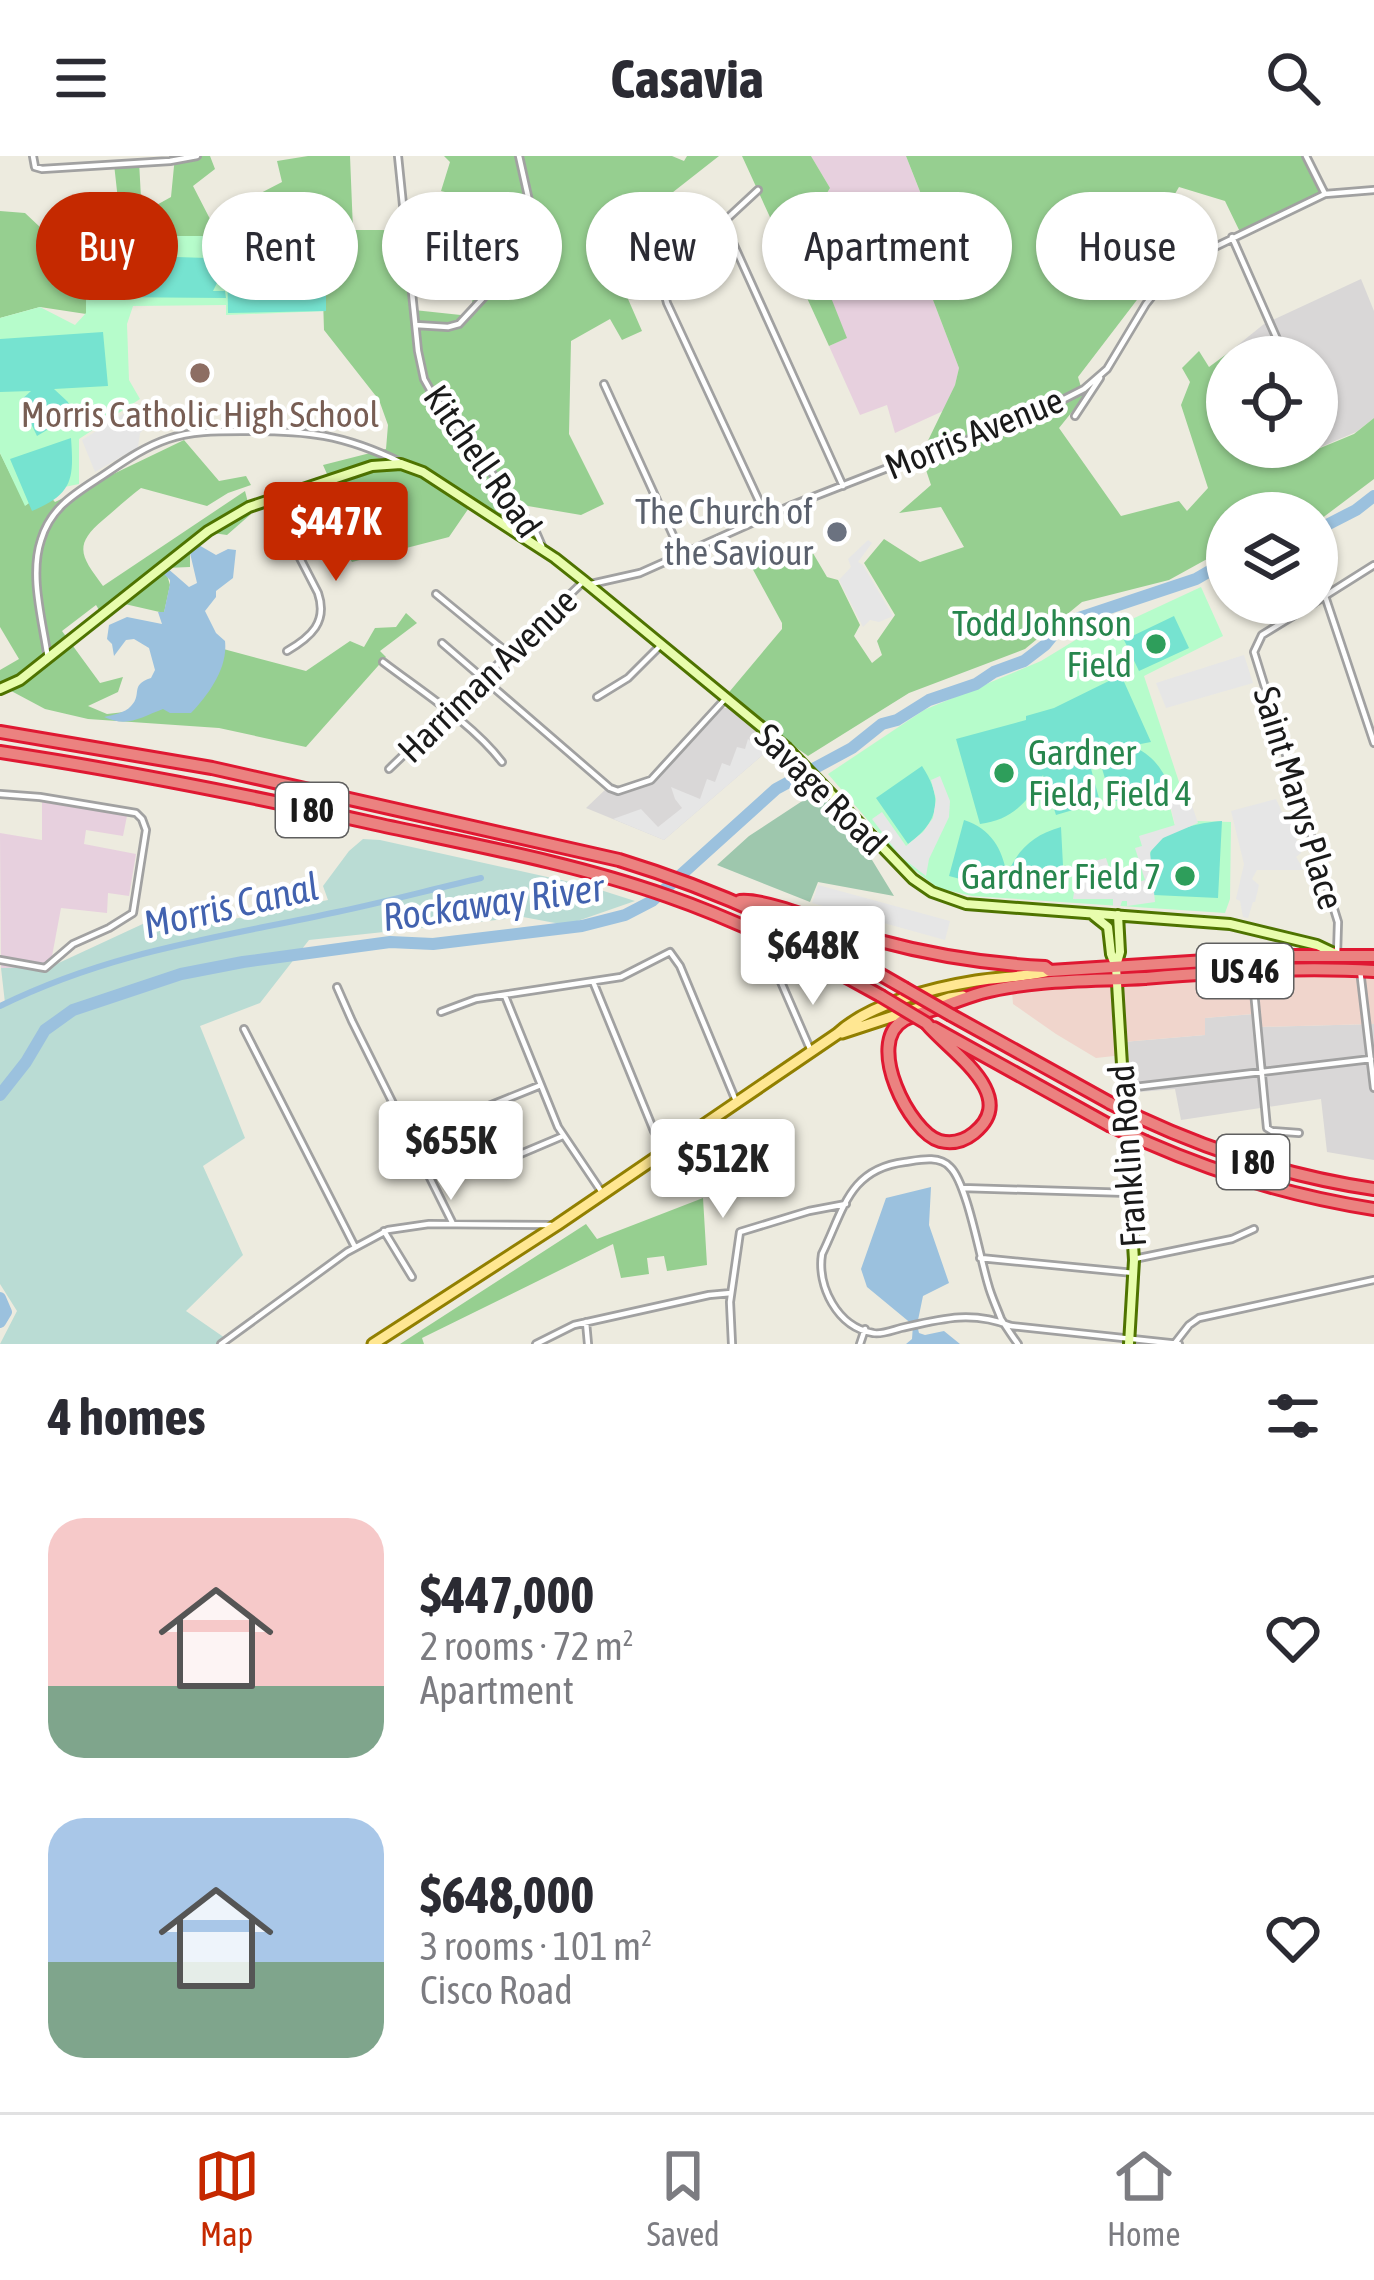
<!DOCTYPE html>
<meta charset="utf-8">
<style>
:root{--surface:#fff;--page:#f2f2f3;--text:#2b2b33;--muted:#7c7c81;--line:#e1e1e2;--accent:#c52900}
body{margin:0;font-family:"Asap Condensed",sans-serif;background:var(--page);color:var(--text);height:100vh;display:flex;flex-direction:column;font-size:45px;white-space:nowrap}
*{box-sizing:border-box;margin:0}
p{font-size:39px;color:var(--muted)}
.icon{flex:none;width:66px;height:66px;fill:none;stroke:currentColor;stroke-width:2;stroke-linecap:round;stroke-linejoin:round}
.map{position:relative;height:1188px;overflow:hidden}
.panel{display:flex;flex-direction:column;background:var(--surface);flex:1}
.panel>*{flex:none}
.hud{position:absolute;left:36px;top:36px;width:1302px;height:108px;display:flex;gap:24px}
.buttons{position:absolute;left:1206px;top:180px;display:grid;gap:24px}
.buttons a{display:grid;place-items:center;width:132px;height:132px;border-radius:50%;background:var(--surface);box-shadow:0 3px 9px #0004;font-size:60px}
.price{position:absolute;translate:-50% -102px;padding:0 27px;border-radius:12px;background:#fff;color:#222;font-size:39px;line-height:78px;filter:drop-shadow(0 3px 6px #0008)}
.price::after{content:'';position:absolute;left:50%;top:72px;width:36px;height:27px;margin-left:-18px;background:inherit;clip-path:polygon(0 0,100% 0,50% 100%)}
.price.active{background:var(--accent);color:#fff}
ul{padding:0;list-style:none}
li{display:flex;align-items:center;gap:36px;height:300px;padding:0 48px}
li span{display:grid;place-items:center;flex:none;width:336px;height:240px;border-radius:36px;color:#555}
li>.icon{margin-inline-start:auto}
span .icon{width:144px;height:144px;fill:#fffc;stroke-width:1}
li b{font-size:51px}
h2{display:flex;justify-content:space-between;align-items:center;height:144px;padding:0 48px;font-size:51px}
.chip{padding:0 42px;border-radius:54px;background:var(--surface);box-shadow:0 3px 9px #0004;font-size:42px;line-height:108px}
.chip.active{background:var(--accent);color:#fff}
header{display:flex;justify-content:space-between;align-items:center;height:156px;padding:0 48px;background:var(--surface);font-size:54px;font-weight:700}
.menu{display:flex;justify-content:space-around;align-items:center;height:168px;border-top:3px solid var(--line);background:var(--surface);font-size:33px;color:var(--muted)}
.menu a{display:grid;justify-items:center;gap:6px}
.menu .active{color:var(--accent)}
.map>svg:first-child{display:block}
.residential{fill:#d9d7d7}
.commercial{fill:#f0d5cc}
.industrial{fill:#e7d0de}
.forest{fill:#96cf90}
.wetland{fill:#badcd4}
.cemetery{fill:#9ec7ad}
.park{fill:#b6fccb}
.pitch{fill:#76e3d0}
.parking{fill:#e6e6e6}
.water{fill:#9bc1de}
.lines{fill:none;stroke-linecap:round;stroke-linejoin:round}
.canal{stroke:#9bc1de;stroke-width:6}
.river{stroke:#9bc1de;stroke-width:12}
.street-casing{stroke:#a1a1a1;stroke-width:10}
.secondary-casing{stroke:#4e7300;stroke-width:14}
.primary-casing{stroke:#917f00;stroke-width:15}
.highway-casing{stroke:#df1832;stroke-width:16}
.street{stroke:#fff;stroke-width:4.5}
.secondary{stroke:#e8fdad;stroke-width:8}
.primary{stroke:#ffe792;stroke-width:9}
.highway{stroke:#eb8280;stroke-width:10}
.highway-bridge-casing{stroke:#df1832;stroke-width:16;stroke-linecap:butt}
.highway-bridge{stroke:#eb8280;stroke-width:10}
.education-dot{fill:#8d6e63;stroke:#fff;stroke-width:4.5}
.worship-dot{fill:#6b7280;stroke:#fff;stroke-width:4.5}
.leisure-dot{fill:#2e9e5b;stroke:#fff;stroke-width:4.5}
.labels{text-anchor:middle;stroke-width:9;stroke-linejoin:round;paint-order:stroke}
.shield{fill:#fff;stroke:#5f5f5f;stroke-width:3}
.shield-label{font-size:33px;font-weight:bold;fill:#1a1a1a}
.education-label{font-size:36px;fill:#785e54;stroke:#fff}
.street-label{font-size:36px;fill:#1a1a1a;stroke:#fff}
.worship-label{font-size:36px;fill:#5b616d;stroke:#fff;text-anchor:end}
.leisure-label{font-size:36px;fill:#27864d;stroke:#fff;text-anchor:end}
.water-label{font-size:39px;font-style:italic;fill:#4262af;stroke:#fff}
</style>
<header><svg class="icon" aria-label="menu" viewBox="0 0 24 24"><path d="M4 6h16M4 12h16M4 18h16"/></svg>Casavia<svg class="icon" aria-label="search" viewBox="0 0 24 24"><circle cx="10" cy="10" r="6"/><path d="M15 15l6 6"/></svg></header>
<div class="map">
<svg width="1374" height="1188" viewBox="0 0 1374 1188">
<rect width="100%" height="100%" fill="#edebdf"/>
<path class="residential" d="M1361,123L1374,155V262L1356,276L1276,310L1268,291H1317V201H1229L1228,197L1264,168Z
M722,552H728L773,590L664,684L586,652L607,632L621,637L657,624Z
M1254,858L1257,871L1374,868V1004L1327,996L1321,943L1181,964L1175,933L1127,937L1123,886L1205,879L1204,862Z"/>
<path class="commercial" d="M1355,816L1374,818V868L1256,871L1253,858L1205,862V879L1123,886V899L1096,902L1056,878L1013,848L1012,835L1250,819Z"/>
<path class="industrial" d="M811,0H906L943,95L933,144L959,212L955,229L943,255L895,277L887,249L860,259L829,190L846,182L830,139V127L837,124L810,64L830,32Z
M42,642L128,655L123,680L86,674L84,688L136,698L129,740L108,737L107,757L61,752L50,811L1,812L0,677L42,684Z"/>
<path class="forest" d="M175,0H210L215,13L193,30L210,63L282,26L277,5L308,0H350L353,74H384L406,91L414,154L470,160L481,88H460L469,42L441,35L450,6L444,0H672L684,5L687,0H719L626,73L618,120L642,175L622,184L610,163L571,185L569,278L604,348L581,359L516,348L502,360L475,343L449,381L352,406L331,376L339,345L323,309L386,293L388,269L379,244L324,174L321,80L86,158L40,151L0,162V55L25,57L41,72L73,47L87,68H103L118,44L114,8L139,5L141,42L153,51L171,41Z
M742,0H811L830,32L810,65L837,124L830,127V139L847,182L829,190Z
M906,0H1306L1326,36L1241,78L1225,45L1179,31L1146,87L1156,119L1078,221L1084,241L1059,272L1121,360L1179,345L1187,355L1208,332L1181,249L1190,226L1182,212L1199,195L1209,211L1228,197L1227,291H1268L1277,310L1354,278L1374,262V323L1317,366V357H1227V392L1169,424L1082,446L1025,493L909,537L808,600L725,541L782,473V467L751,410L779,394L807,387L827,421L838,424L860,469L854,480L872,507L882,499L877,485L895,459L864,407L884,383L920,406L964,391L941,351L899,357L931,329L921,299L955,229L959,212L933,144V109L943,94Z
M184,284L219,325L246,320L251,329L228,337L207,350L141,332C128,342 116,353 103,364C72,390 82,401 103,430L245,335L251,358L227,379L206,376L190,397V411L165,412L170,429L164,457L116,446L99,454L96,449L62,475L100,527L123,521L118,536L88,550L107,558L133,555L216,491L306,515L350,485L364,491L375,472L396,471L406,457L417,467L380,495L386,501L306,591L219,572L88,563L45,553L0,529V514L19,503L0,471V297L26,349L45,335L55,346Z
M703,1042L707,1109L667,1115L664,1100L647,1102L649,1118L621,1122L613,1088L422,1182L424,1188H400L586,1068L597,1083Z"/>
<path class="wetland" d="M363,683L380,684L588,730L635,745L566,769L523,761L309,784L260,847L200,870L245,982L203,1010L243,1099L186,1155L225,1182L219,1188H0L17,1155L0,1128V849L5,847L1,812L50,811L147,766L188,754L229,764L328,744L323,730L349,695Z"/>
<path class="cemetery" d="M819,634L858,681L894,740L818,726L810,746L717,709L749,680Z"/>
<path class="park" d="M132,80H321L326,155L226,159V149L133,150L127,168L129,224L140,243L79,283V328L45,335L25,350L0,297V162L40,151L75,169L86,157V122Z
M1201,431L1223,480L1144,520L1180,629L1177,632L1179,642L1169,647L1176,674L1198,665L1231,666L1230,743L1225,757L972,740L938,732L904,706L828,618L924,554L1041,505L1087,477H1102Z"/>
<path class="pitch" d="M227,96L326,97V155L228,157Z
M145,100L207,102L218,116L217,127L213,135H225L226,142L101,141V133H134C128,119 129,107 145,100Z
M103,176L108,230L54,233L68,246L72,259L37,280L20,245L31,235L0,236V183Z
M71,282C74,323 73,338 32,355L10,303Z
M1174,460L1189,492L1139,515L1124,484Z
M1121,519L1151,586L1130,590C1150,596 1161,611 1169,628L1112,646L1095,589L1083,583L1100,646L1056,659L1043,619C1028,646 1012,664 980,668L956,583L1026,564V560L1054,552Z
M922,610C943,642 940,665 908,688L876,642Z
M964,664C991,673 1002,692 1007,719C1018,693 1033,679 1061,671L1064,729L1005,735L949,720Z
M1222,665L1218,742L1154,739C1152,727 1146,709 1150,698C1156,675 1202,666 1222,665Z"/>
<path class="parking" d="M136,250L149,253L139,259L146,271L140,277L138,291L95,316L82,284Z
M868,384L872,387L858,406L863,409L893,460L879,466L870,464L863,471L839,424L851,411L848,403Z
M1244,499L1253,527L1166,552L1156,527Z
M748,583L765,597L664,684L613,663L641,653L658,671L682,652L675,643L671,631L700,643L707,623L715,626L722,607L730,610L737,591L745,593Z
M940,620L950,645L949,661L929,703L926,720L900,700L872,663L882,656L906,690L923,676L933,662L936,643L931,624Z
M1189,641L1198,667L1163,682L1150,696L1155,746L1127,750V745H1122L1120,751L1113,750V743H1073L1078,709L1106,702L1116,733L1145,724L1135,692L1142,690L1139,680L1175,669L1170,647Z
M1276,643L1282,656H1288L1301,697L1296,701L1304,714H1257L1252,723L1259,729L1255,746H1253L1248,762L1243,761L1240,745L1236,743L1244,708L1231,655Z
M818,729L950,765L945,784L812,747Z"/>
<path class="water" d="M197,388L216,399L228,393L236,394L233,422L216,435V441L205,455L216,477L225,485C228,512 209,538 191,557H170L163,553C141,561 128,572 104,561C112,559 125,557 131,550C143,538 129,529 151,522L155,514L149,492L134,483L126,484L114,500L112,488L107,483L109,469L127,461L162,468L158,456H164L170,428V424L162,416L166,411L189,431L197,427L190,397Z
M931,1031L929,1069L949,1127L923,1140L917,1169L919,1177L925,1179L944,1175L960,1188H906L912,1183L913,1169L867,1131L861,1113L886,1042Z"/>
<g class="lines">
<path class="canal" d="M0,850C112,795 217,782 337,756C385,746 433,733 481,722"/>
<path class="river" d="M1317,374L1356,354L1374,340
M0,939L26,906L45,874L73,854L181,818L243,806L390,786L433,788L582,770L625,759L652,745L776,633L852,592L882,568L897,564L929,544L976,528L994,516L1024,505L1045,489L1058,473L1079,462L1196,423L1227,405
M0,1142L6,1156L0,1166"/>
<g class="street-casing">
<path id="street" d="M33,0L35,11L42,13L170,5L197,0
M398,0L418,195L424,223L433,239L535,374L542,390
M1306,0L1325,38
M758,34L676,110L662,128L667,147L766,360
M724,67L843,330
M1232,81L1285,201
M416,169L448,171L459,168L484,141L520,113L531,100L536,83L534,67L519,0
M604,228L682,399
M1075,260L1100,222
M270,344L318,437C328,466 311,481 287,495
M591,428L640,417L790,350L890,311L1021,265L1084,233L1107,213L1146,148L1161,129L1190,103L1325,38L1374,34
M436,438L509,498
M1325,440L1374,587
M1317,445L1374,409
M1314,447L1262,479L1254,496L1338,766L1337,799
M442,487L610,632L618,635L651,624L726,542
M48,503C43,466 29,420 41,384C50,354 71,340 96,324C119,309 141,292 168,283C191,275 216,275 241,275C306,274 343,278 402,307
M383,506C421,535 473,568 502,606
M597,541L628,522L661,489
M389,613L584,425
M0,638L40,641L136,657L142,663L146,674L133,757L109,772L73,788L45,812L0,804
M1252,814L1267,972L1272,975L1299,977
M1360,814L1374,932
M781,826L811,895
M594,828L654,975L665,994
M337,831L352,865L453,1068
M505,840L558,971L603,1038
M441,856L476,843L621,821L670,796L680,810L736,945
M244,873L355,1091
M1126,932L1371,903
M469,958L541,929
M485,1013L563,980
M962,1032L1130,1037
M384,1075L412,1121
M980,1102L1134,1117
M1134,1103L1232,1083L1254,1073
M586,1166L588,1188
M1175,1187L1189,1169L1199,1162L1374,1124
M221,1188L347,1096L388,1074L429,1068L551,1069
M536,1188L574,1169L709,1139L731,1137
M732,1188L730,1146L740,1076L809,1055L846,1048
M860,1188L865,1173
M1018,1188C1012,1180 1007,1172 1001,1163C997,1152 991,1140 988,1128C980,1102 967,1027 950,1011C939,999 919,1004 905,1006C849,1013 844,1053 822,1098C817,1130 837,1171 873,1177C881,1179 893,1174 901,1172C940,1163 971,1154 1011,1170L1179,1188"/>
</g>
<g class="secondary-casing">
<path id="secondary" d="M0,533L20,524L208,375L249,351L372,310L401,308L423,316L555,402L584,425L787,592L913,723L932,736L966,748L1230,768L1317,789L1336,798
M1093,759L1108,771L1111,798L1116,811L1134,1104L1129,1188
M1116,810L1120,796L1118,759"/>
</g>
<g class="primary-casing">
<path id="primary" d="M842,877L949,842L963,840
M373,1188L557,1069L837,878C869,848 932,832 976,825C1000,821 1026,821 1050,815"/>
</g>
<g class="highway-casing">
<path id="highway" d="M0,576L212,612L619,704C720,735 813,778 904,832
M0,596C126,615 251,640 376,668C473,689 573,707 667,740C742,766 812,801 881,840
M740,745C769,742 842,775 876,784C931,799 988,808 1045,811L1050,815L1282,800H1374
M951,859L1110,947
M927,868C949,895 1021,939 974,977C964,985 952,988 940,985C910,977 864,886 904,864C914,858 927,856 938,852C952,847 967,841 981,837C1034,823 1092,825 1145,822C1222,816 1298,810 1374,815
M934,872L1109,969
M1138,961C1213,996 1292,1021 1374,1033
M1146,986C1219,1018 1295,1041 1374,1053"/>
</g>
<use href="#street" class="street"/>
<use href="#secondary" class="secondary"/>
<use href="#primary" class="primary"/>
<use href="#highway" class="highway"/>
<g class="highway-bridge-casing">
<path id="highway-bridge" d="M904,832L951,859
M881,840L926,867
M1110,947L1138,961
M1109,969L1146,986"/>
</g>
<use href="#highway-bridge" class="highway-bridge"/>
</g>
<circle class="education-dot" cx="200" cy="217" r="12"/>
<circle class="worship-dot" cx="837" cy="376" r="12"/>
<g class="leisure-dot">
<circle cx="1156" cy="488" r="12"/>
<circle cx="1004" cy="617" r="12"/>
<circle cx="1185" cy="720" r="12"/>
</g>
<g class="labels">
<g class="shield">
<rect x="276" y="627" width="72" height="54" rx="9"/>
<rect x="1197" y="788" width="96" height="54" rx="9"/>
<rect x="1217" y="979" width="72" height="54" rx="9"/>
</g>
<g class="shield-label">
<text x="312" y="666">I 80</text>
<text x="1245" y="827">US 46</text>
<text x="1253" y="1018">I 80</text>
</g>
<g class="education-label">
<text x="200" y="271">Morris Catholic High School</text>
</g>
<g class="street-label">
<text transform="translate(974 277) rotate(-22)" y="13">Morris Avenue</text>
<text transform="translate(483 305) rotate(55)" y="13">Kitchell Road</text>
<text transform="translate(487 519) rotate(-44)" y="13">Harriman Avenue</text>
<text transform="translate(821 633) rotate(45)" y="13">Savage Road</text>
<text transform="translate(1299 642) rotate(73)" y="13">Saint Marys Place</text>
<text transform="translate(1127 1000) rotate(-94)" y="13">Franklin Road</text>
</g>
<g class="worship-label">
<text x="813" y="368">The Church of<tspan x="813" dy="41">the Saviour</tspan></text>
</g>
<g class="leisure-label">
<text x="1132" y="480">Todd Johnson<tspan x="1132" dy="41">Field</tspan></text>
<text x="1028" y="609" text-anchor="start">Gardner<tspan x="1028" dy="41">Field, Field 4</tspan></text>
<text x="1161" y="733">Gardner Field 7</text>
</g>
<g class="water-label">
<text transform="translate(493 746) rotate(-8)" y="14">Rockaway River</text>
<text transform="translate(231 749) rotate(-13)" y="14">Morris Canal</text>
</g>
</g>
</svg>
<div class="buttons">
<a><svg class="icon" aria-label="locate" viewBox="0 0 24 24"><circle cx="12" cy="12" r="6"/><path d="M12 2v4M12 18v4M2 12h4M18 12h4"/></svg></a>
<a><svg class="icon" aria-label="layers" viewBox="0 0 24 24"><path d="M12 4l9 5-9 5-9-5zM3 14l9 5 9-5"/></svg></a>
</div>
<b class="price active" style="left:336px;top:428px">$447K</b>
<b class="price" style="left:813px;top:852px">$648K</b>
<b class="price" style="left:451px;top:1047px">$655K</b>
<b class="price" style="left:723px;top:1065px">$512K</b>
<div class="hud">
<a class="chip active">Buy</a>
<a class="chip">Rent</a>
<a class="chip">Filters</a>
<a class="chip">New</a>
<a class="chip">Apartment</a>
<a class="chip">House</a>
</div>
</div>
<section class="panel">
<h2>4 homes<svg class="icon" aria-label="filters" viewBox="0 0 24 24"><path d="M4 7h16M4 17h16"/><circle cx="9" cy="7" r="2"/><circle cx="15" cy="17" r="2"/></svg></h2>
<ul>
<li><span style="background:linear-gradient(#f6c9c9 70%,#7fa58c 0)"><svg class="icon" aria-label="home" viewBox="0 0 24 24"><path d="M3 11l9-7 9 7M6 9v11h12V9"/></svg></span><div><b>$447,000</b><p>2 rooms · 72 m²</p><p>Apartment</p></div><svg class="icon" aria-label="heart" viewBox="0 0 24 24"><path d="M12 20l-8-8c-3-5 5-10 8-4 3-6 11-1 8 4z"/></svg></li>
<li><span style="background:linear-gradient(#a9c7e8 60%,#7fa58c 0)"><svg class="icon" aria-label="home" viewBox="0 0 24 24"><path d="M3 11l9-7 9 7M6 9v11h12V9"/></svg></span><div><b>$648,000</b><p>3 rooms · 101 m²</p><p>Cisco Road</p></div><svg class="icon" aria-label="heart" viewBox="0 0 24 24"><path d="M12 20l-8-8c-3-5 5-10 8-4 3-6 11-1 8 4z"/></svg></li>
</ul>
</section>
<nav class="menu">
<a class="active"><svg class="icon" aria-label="map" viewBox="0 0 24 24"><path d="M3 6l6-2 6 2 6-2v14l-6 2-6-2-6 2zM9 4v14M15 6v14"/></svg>Map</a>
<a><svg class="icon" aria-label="saved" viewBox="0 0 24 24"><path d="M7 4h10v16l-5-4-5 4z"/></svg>Saved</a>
<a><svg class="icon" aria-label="home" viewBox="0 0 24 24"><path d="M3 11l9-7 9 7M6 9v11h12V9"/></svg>Home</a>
</nav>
